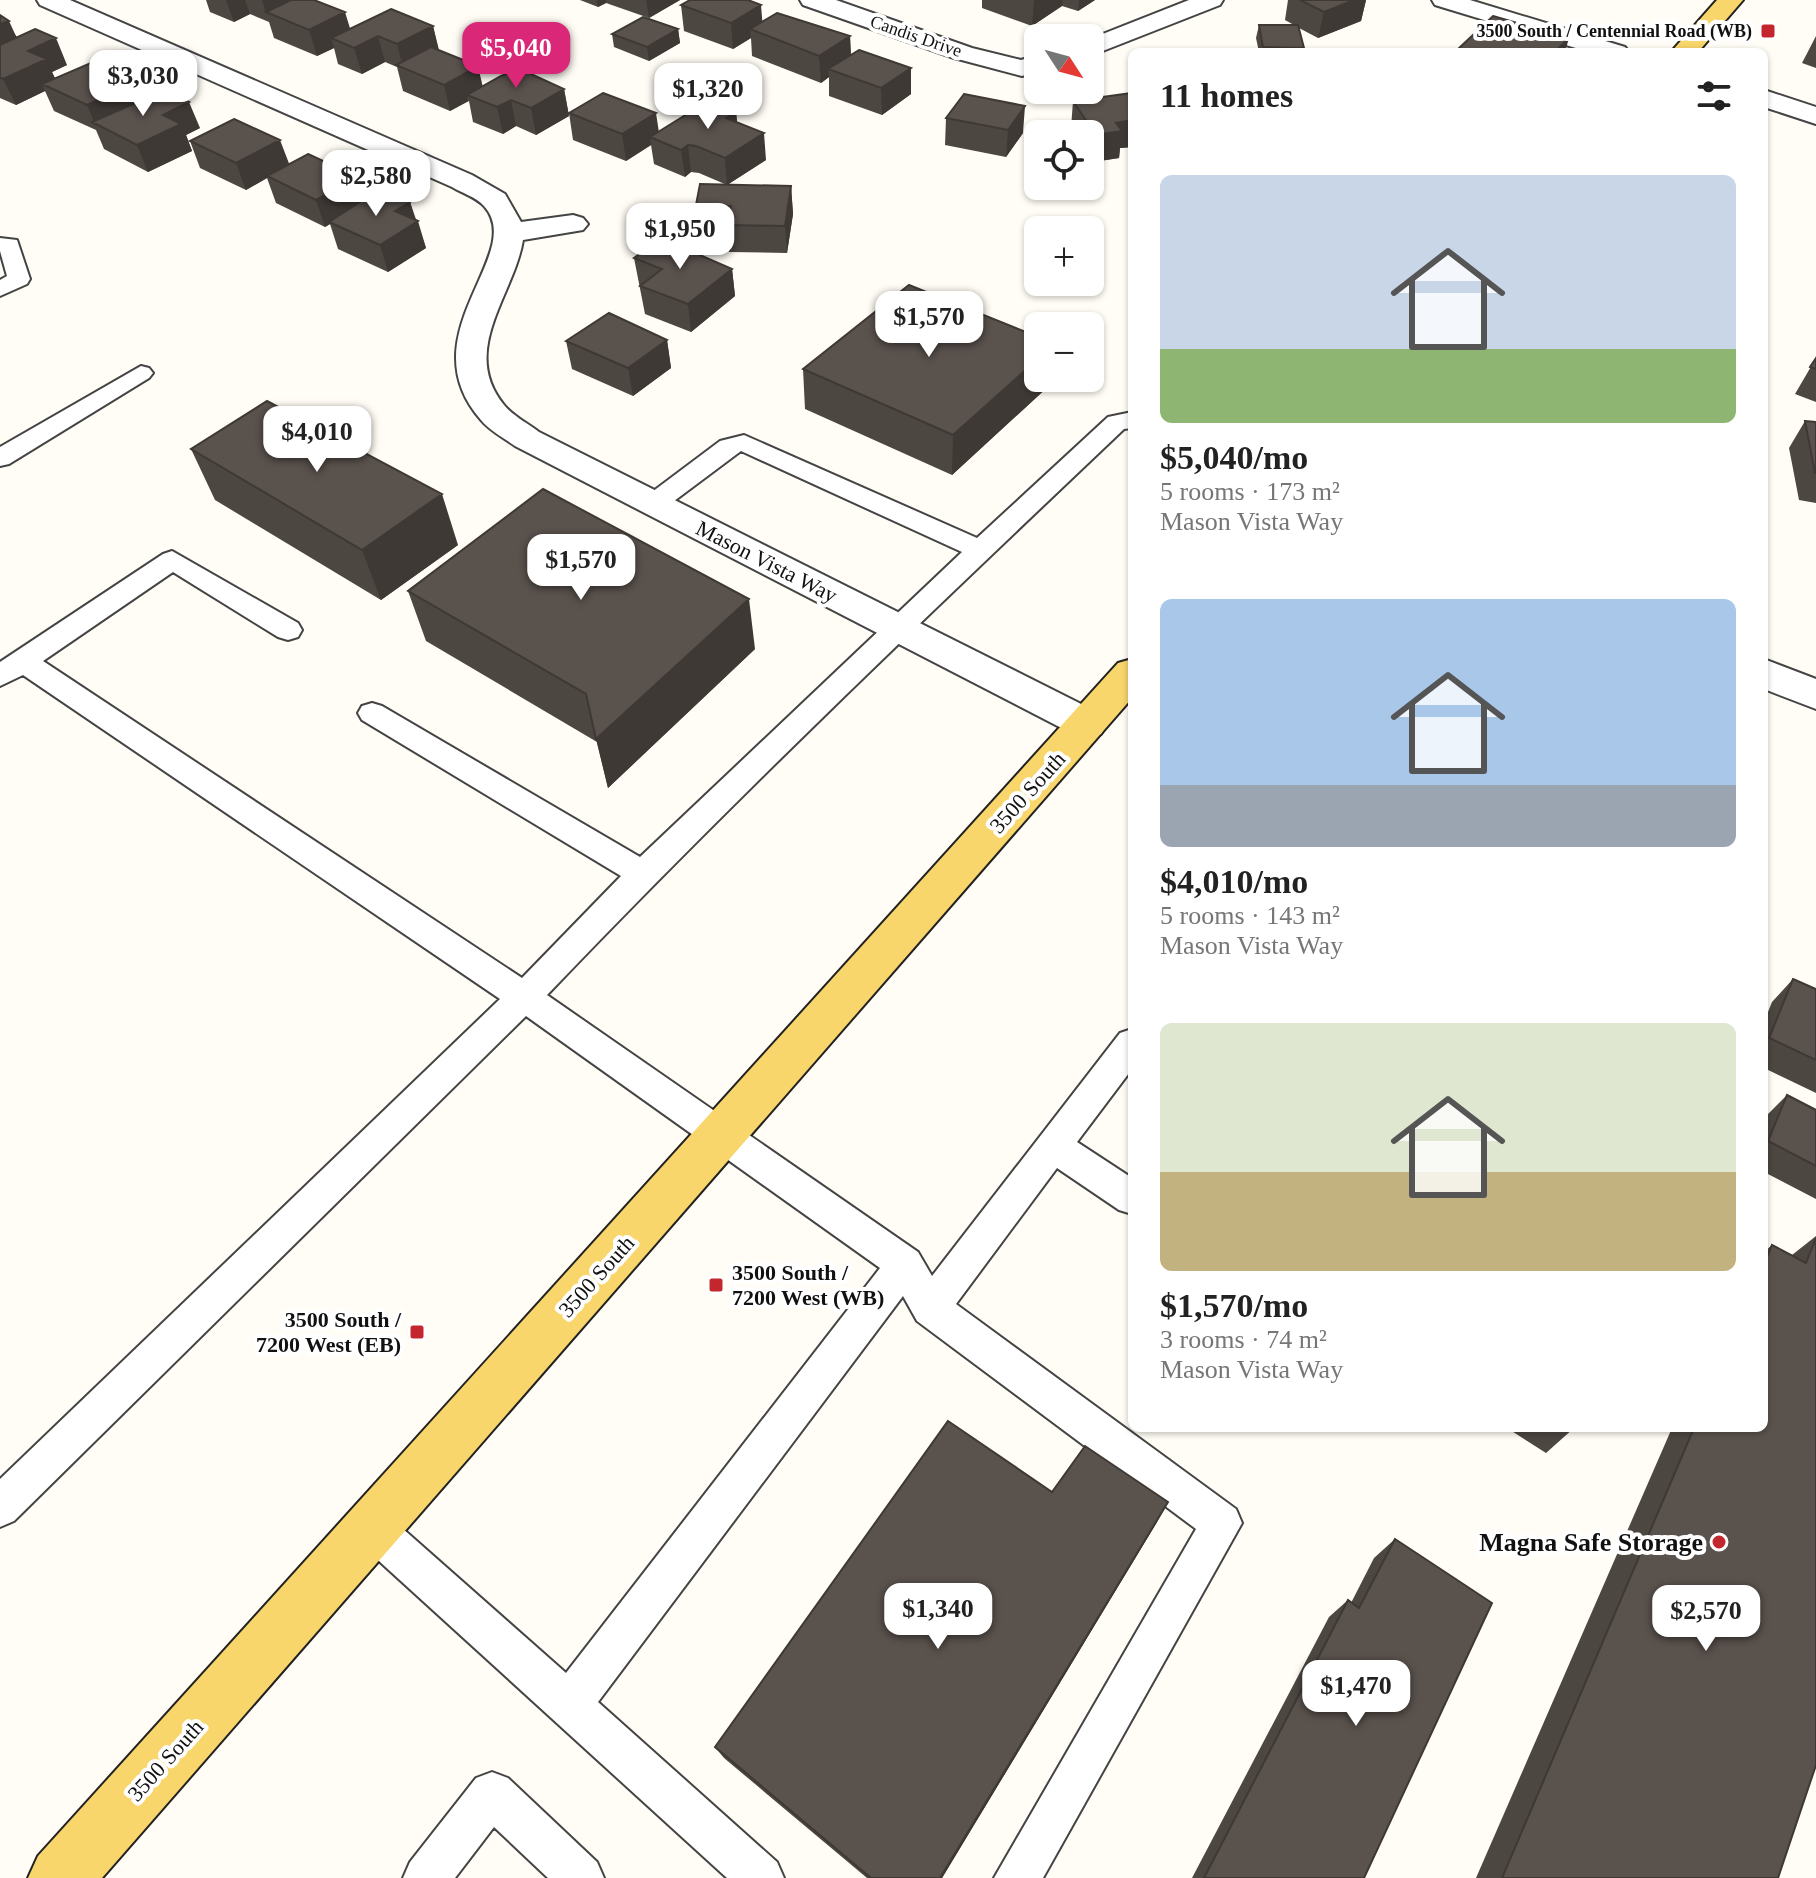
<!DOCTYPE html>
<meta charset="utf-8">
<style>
:root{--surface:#fff;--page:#f2f2f2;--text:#222;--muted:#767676;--accent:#db2777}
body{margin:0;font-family:Georgia,serif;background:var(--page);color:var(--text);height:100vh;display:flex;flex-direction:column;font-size:30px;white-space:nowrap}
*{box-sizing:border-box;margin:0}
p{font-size:26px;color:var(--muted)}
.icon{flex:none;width:44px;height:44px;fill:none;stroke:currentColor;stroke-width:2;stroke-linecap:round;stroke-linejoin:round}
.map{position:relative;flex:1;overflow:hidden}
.sheet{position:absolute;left:1128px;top:48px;width:640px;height:1384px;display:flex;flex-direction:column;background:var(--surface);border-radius:12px;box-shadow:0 2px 6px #0004}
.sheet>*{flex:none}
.needle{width:52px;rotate:126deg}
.buttons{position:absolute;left:1024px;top:24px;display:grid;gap:16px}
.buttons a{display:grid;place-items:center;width:80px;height:80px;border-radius:12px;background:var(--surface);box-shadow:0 2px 6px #0004;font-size:40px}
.price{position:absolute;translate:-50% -68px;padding:0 18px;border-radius:16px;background:#fff;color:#222;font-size:26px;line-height:52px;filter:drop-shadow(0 2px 4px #0008)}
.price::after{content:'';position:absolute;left:50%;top:48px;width:24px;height:18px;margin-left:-12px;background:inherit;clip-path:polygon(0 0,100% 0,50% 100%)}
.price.active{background:var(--accent);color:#fff}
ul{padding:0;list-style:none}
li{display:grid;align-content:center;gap:16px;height:424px;padding:0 32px}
li span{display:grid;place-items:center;height:248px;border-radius:12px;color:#555}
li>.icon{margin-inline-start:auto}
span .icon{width:144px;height:144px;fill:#fffc;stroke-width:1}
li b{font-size:34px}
h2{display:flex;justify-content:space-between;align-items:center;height:96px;padding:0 32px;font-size:34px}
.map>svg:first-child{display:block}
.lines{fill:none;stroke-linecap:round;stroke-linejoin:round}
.lane-casing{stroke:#444;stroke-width:4}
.street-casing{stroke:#444;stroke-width:4}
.primary-casing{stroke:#222;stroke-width:4}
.lane{fill:#fff;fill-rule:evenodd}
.street{fill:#fff;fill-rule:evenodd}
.primary{fill:#f9d66b;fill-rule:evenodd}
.wall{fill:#4d4742}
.shaded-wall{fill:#3f3936}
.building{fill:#5a524d;stroke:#3f3936;stroke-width:2}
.poi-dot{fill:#c4262e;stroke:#fff;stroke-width:3}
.labels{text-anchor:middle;stroke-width:8;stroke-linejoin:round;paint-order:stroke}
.far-poi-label{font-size:18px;font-weight:bold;fill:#111;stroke:#fff;text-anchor:end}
.far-street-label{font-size:18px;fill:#111;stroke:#fff}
.street-label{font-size:22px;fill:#111;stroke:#fff}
.poi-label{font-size:22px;font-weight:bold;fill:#111;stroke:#fff;text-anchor:start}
.near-poi-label{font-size:26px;font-weight:bold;fill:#111;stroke:#fff;text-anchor:end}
</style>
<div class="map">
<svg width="1816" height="1878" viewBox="0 0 1816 1878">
<rect width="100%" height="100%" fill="#fffdf5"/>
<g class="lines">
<g class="lane-casing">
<path id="lane" d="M0,238L17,240L30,279L27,284L0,296V280L7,276L0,251Z
M141,366L149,368L153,373L149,378L9,464L0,466V447Z
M1132,412V428L1124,429C929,614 733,800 547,995L918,1252L932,1276L1120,1033L1132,1029V1069L1077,1142L1132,1178V1214L1119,1210L1057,1168L956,1304L1236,1509L1242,1523L1043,1878H994L1196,1529L917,1321L903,1296L598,1702L777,1862L784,1878H727L357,1541L351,1527L357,1513L371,1507L385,1513L566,1673L880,1268L526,1016L14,1521L0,1527V1479L500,999L23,675L0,686V662L163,554L172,551L298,623L302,630L298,637L288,640L278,637L173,572L43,661L522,978L621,876L362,720L358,713L362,706L372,703L382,706L640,857L962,552L741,451L662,510L653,512L644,510L640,504L644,498L720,441L744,435L977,538L1108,417Z
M492,1772L508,1778L597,1862L604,1878H548L494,1827L455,1878H403L410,1862L476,1778Z"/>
</g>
<g class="street-casing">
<path id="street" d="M37,0H70L472,175L505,194L521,222L573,215L583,218L588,224L583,230L523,240C514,295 459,350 504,405C513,416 527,423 539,432L1101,714L1107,724L1101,734L1087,739L1073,734L515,446C504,438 490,431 481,420C406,334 528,254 484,206C476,197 462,193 452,187L40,5Z
M800,0H836L972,48L1021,60L1038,55V71L1022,76L954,58L803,5Z
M1189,0H1223L1220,5L1090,56V39Z
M1432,0H1470L1625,47L1629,52H1589L1435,5Z
M1764,90L1816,107V124L1764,107Z
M1764,659L1816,679V709L1764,689Z"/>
</g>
<g class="primary-casing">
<path id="primary" d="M1717,0H1743L1698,52H1671Z
M1132,659V698L102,1878H28L38,1856L1118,663Z"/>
</g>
<use href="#lane" class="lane"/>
<use href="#street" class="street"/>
<use href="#primary" class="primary"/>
</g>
<path class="wall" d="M206,0H314L350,29L433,26L439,50L483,87L564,89L569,116L536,135L516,126L503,134L473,122L469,101L450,111L403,91L397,67L385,62L362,74L338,64L334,48L317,56L274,38L269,22L250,14L234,22L210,12Z
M580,0H680L649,18L606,3L598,7Z
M982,0H1095L1078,11L1062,6L1032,26L982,8Z
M1288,0H1366L1361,21L1318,38L1299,28L1304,48L1303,52H1259L1256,38L1259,25H1294L1285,20Z
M681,5L762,22L850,36L851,55L911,68V94L882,115L829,96V77L821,83L752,56L751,38L733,49L684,31Z
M0,15L17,37L67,65L52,72L55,78L125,70L136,97H134L136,103L200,128L186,135L192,151L148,172L104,149L96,130L54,111L45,91L16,105L0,98Z
M678,29L680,43L649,61L614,47L612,34Z
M1816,36V68L1802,63Z
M1132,73V147L1120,148L1119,158L1093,162L1090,157V134H1075L1071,128L1073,101L1129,93Z
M736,112L737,123L766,160L727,185L699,173L691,172L685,177L654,164L651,145L626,161L573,140L569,113L659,132Z
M946,118L1023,133L1006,157L945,145Z
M190,141L289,164L358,177L364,199L410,202L426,248L388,272L338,249L330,224L325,227L276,203L267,178L246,190L200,168Z
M791,186L793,214L787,253L729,252L727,233L699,232L696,205Z
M634,258L732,269L735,296L691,332L645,314Z
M667,340L671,368L633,396L572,369L566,341Z
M1816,358V402L1795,394Z
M803,369L1038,378H1051V384L952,475L805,409Z
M1805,421L1816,422V503L1799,500L1789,448Z
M191,449L458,545L381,600L215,500Z
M408,591L755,649L608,788L597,742L426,641Z
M1793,979L1816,989V1093L1764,1068V1022L1772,1002Z
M1787,1095L1816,1110V1199L1764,1172V1120L1765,1117Z
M1816,1236V1765L1778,1878H1476L1672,1428H1764V1252L1772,1245L1792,1255Z
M1507,1428H1574L1546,1453Z
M1052,1492L1157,1522L942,1878H867L724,1758L715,1747Z
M1395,1539L1364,1878H1192L1329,1617L1348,1600L1351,1603L1374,1558Z"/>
<path class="shaded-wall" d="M226,0H245L250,14L234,22Z
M262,0H304L266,13Z
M597,0H606V3L598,7Z
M646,0H680L649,18Z
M1034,0H1063L1062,6L1032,26Z
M1079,0H1095L1078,11Z
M1354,0H1366L1361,21L1318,38L1324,12Z
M761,5L763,30L750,29L751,38L733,49L731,23Z
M345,12L353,38H331L334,48L317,56L309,30Z
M9,21L21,47L0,55V24Z
M433,26L439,52L403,68L397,44Z
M678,29L680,43L649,61L647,47Z
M378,36L385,62L362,74L354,48Z
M850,36L851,62L828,69L829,77L821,83L819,56Z
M56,38L67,65L52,72L58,85L42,84L45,91L16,105L3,79L28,51Z
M1569,38L1565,52H1555Z
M478,66L484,92L467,95L468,101L450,111L444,85Z
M911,68V94L882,115L881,88Z
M125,70L136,97H134L140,111L95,124L87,105L111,77Z
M564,89L569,116L536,135L531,108Z
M511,100L516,126L503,134L497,107Z
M189,102L200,128L186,135L192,151L148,172L137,145L163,115Z
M1025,106L1023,133L1006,157L1008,130Z
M736,112L739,139L726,118Z
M656,113L660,139L650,137L651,145L626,161L622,134Z
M1132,120V147L1120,148L1119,158L1093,162L1096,135L1116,123Z
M764,133L766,160L727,185L725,158Z
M280,140L290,166L267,176V178L246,190L236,163Z
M688,145L691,172L685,177L681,150Z
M358,177L366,204L329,222L330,224L325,227L316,200Z
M791,186L793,214L787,253L785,226Z
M410,202L416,222L418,221L426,248L388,272L380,245L395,211Z
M732,269L735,296L691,332L688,304Z
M667,340L671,368L633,396L628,368Z
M1038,359V378H1051V384L952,475L953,435Z
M442,494L458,545L381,600L362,550Z
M749,599L755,649L608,788L596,739Z
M1168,1502L1157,1522L942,1878H940Z"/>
<path class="building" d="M291,0H314L345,12L309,30L266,12Z
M690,0H748L761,5L731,23L681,5Z
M1300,0H1354L1324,12Z
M391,9L433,26L397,44L378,36L354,48L331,38Z
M777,13L850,36L819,56L750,29Z
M0,15L9,21L0,24Z
M1493,16L1569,38L1555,52H1468L1458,49Z
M643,17L678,29L647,47L612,34Z
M1259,25H1298L1304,48L1263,47Z
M35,29L56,38L28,51L47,59L3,79L0,77V45Z
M431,47L478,66L444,85L396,65Z
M859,50L911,68L881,88L828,69Z
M100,59L125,70L111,77L129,85L87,105L42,84Z
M520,69L564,89L531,108L511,100L497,107L467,95L501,76Z
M165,90L189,102L163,115L181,124L137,145L92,122Z
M603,93L656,113L622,134L569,113Z
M1132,93V120L1116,123L1122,131L1096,135L1073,101Z
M964,94L1025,106L1008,130L946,118Z
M708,101L736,112L726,118L764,133L725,158L696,146L688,145L681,150L650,137Z
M234,119L280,140L236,163L190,141Z
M308,154L358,177L316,200L267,176Z
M700,184L791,186L785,226L727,225L731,206L696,205Z
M380,189L410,202L395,211L418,221L380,245L329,222Z
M661,238L732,269L688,304L640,286L662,269L634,258Z
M909,285L1038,337V359L953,435L803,369Z
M609,313L667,340L628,368L566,341Z
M1816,358V369L1810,367Z
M267,401L442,494L362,550L191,449Z
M1805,421L1816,422V473H1815Z
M543,489L749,599L596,739L586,694L408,591Z
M1793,979L1816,989V1060L1769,1038Z
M1787,1095L1816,1110V1166L1768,1141Z
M1816,1238V1765L1778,1878H1502L1694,1428H1764V1264L1772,1245L1806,1263Z
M948,1421L1052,1492L1085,1446L1168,1502L940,1878H871L715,1747Z
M1395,1539L1492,1603L1364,1878H1204L1348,1600L1359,1608Z"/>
<g class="poi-dot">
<rect x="1760" y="23" width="16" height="16" rx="4"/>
<rect x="708" y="1277" width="16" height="16" rx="4"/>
<rect x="409" y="1324" width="16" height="16" rx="4"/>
<circle cx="1719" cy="1542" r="8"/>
</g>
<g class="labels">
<g class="far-poi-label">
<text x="1752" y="37">3500 South / Centennial Road (WB)</text>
</g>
<g class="far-street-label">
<text transform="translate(916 36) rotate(19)" y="6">Candis Drive</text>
</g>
<g class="street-label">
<text transform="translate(767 561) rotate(27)" y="8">Mason Vista Way</text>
<text transform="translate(1027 792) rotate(-48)" y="8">3500 South</text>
<text transform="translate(596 1276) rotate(-48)" y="8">3500 South</text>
<text transform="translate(165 1760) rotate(-48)" y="8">3500 South</text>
</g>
<g class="poi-label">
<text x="732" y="1280">3500 South /<tspan x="732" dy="25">7200 West (WB)</tspan></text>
<text x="401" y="1327" text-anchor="end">3500 South /<tspan x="401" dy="25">7200 West (EB)</tspan></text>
</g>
<g class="near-poi-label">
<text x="1703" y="1551">Magna Safe Storage</text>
</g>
</g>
</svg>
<div class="buttons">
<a><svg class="needle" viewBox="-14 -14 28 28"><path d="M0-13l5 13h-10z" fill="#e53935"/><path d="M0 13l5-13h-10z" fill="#767676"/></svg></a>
<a><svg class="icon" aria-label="locate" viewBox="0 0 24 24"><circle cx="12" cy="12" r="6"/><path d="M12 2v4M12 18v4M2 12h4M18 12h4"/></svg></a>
<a>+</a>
<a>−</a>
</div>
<b class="price active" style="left:516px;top:90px">$5,040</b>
<b class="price" style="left:143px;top:118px">$3,030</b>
<b class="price" style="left:708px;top:131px">$1,320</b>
<b class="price" style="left:376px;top:218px">$2,580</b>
<b class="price" style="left:680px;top:271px">$1,950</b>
<b class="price" style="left:929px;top:359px">$1,570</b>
<b class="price" style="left:317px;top:474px">$4,010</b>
<b class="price" style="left:581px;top:602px">$1,570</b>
<b class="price" style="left:938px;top:1651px">$1,340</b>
<b class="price" style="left:1706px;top:1653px">$2,570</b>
<b class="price" style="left:1356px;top:1728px">$1,470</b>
<section class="sheet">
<h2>11 homes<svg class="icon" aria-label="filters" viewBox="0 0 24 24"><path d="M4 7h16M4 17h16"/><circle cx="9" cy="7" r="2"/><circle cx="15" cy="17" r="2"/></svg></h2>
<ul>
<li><span style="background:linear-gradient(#c9d6e8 70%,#8fb573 0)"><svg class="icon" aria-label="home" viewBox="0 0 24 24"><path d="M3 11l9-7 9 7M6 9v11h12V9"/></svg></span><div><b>$5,040/mo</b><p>5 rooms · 173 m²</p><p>Mason Vista Way</p></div></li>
<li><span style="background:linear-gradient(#a9c7e8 75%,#9aa5b1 0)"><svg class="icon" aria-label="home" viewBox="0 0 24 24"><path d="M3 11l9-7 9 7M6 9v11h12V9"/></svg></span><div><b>$4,010/mo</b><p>5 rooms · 143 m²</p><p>Mason Vista Way</p></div></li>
<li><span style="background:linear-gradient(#dfe7d0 60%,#c2b280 0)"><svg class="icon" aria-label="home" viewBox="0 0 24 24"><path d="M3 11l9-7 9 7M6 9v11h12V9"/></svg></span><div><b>$1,570/mo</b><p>3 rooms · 74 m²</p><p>Mason Vista Way</p></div></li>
</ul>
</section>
</div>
